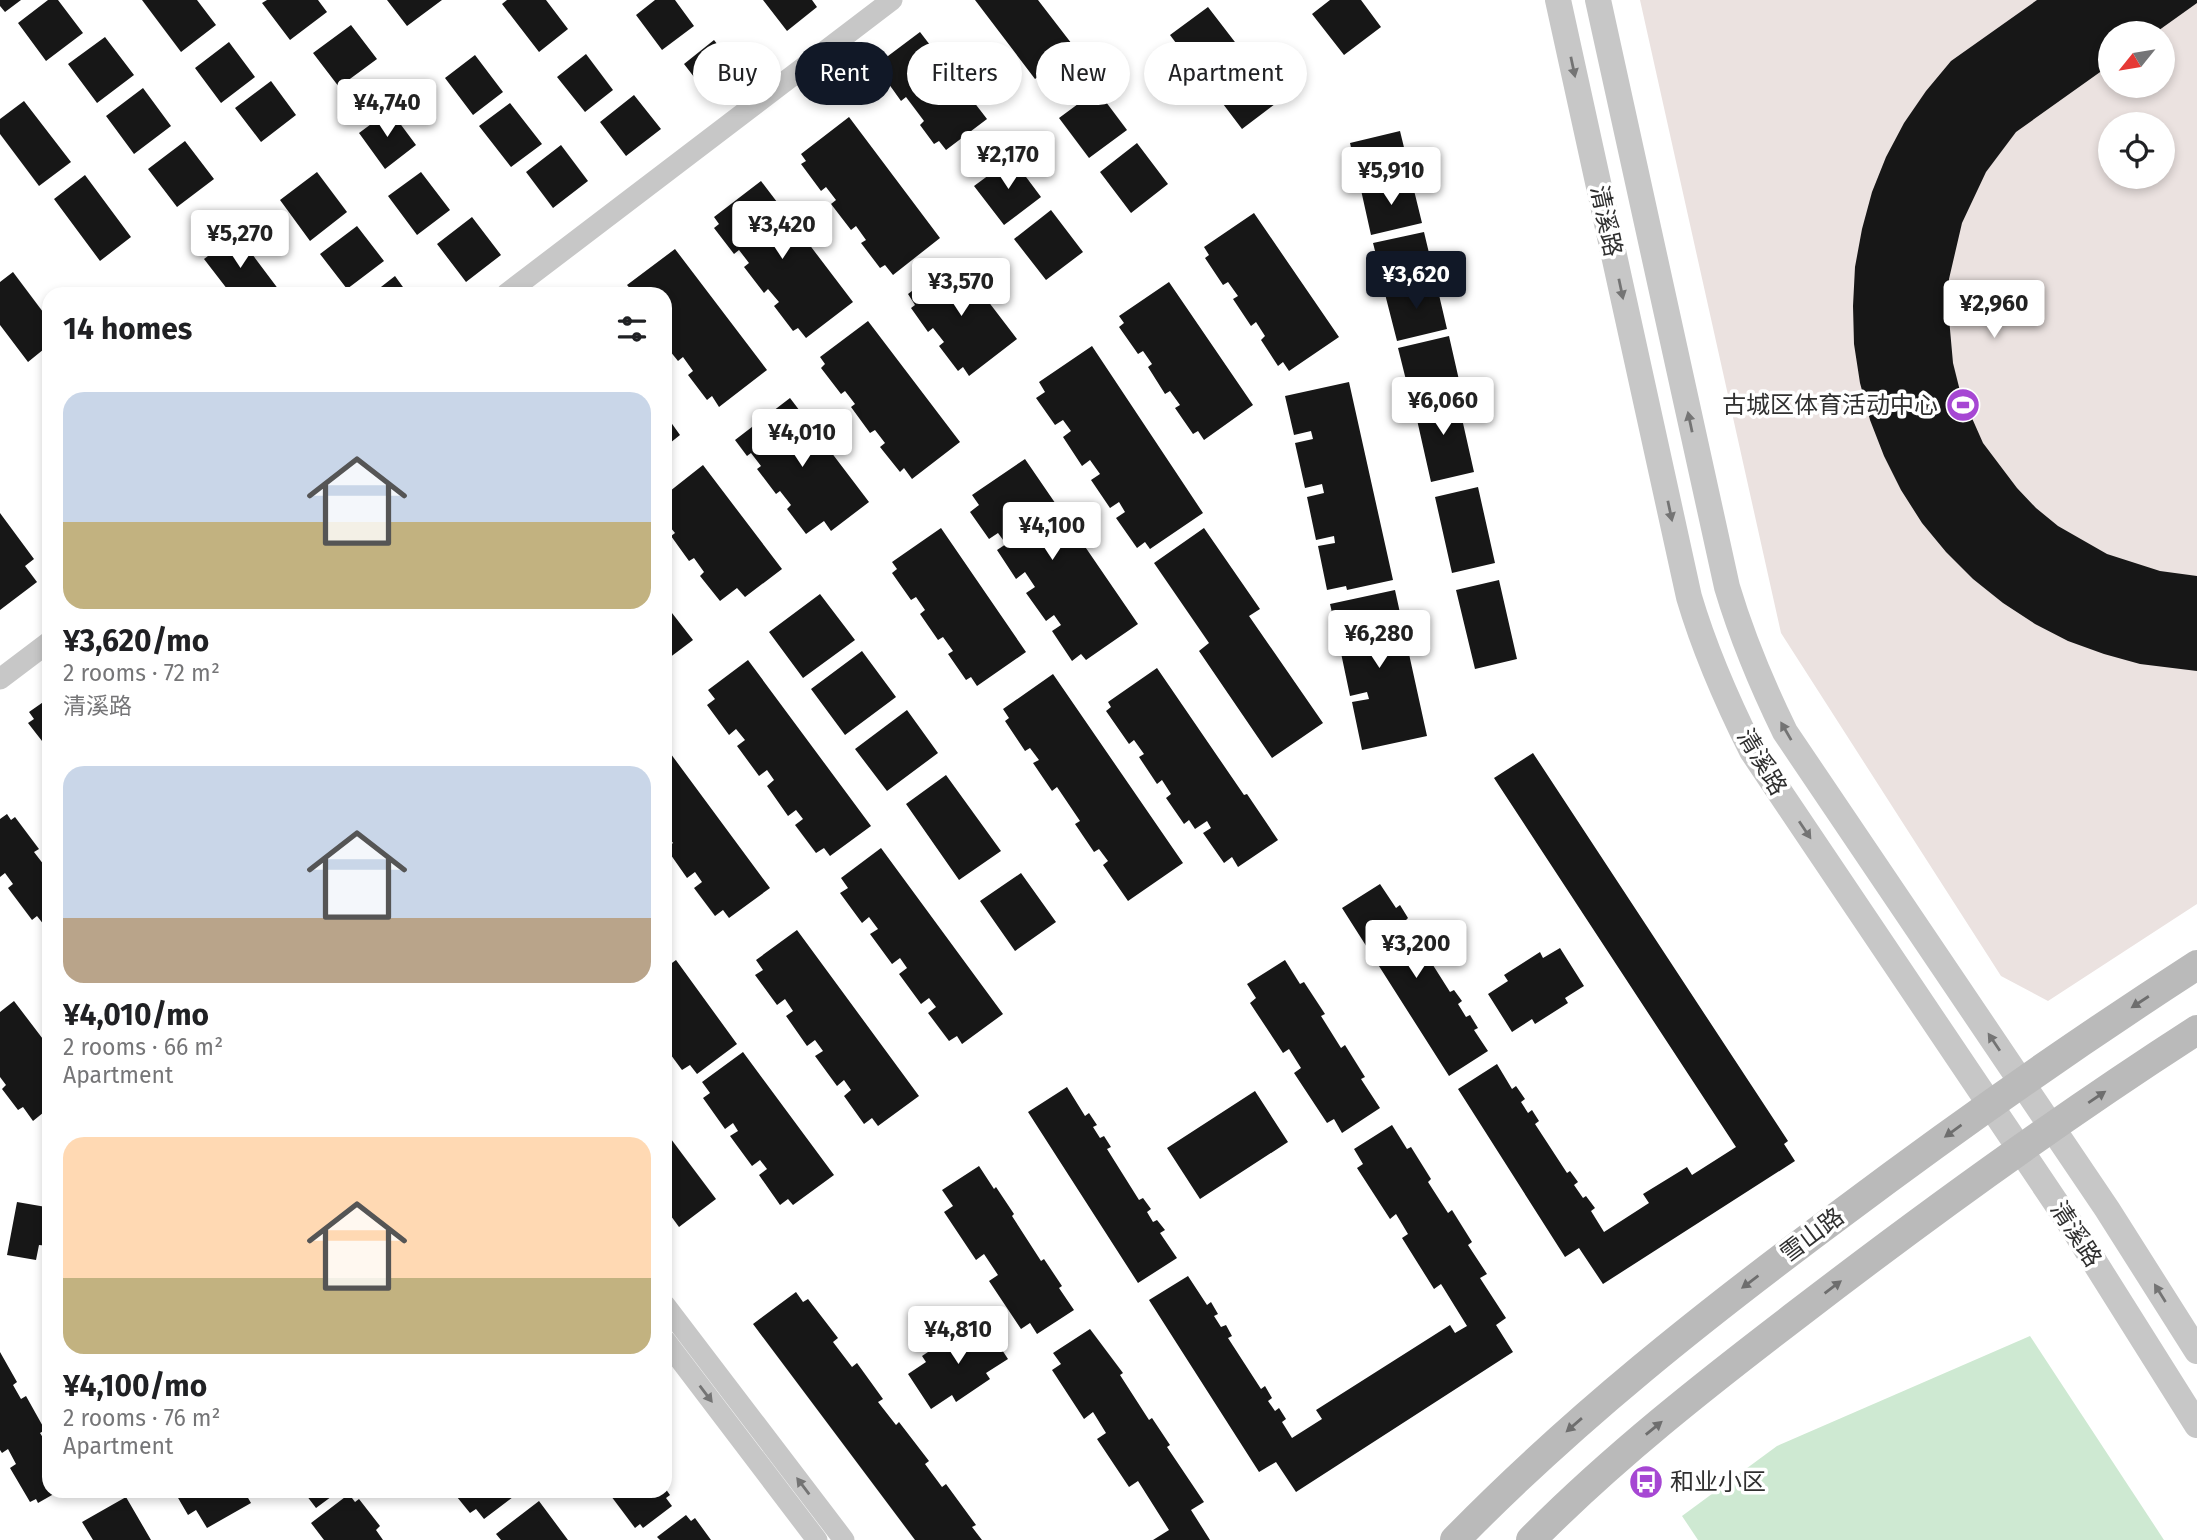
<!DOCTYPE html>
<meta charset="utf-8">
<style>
:root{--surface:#fff;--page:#f2f2f2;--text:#202124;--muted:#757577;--accent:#111827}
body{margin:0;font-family:"Fira Sans","Noto Sans SC",sans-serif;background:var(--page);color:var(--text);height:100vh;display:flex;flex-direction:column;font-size:26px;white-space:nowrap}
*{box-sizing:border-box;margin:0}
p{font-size:23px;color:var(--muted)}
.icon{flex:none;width:38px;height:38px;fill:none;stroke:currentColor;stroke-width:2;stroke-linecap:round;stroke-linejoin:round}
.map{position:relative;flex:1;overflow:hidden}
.sheet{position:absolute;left:42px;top:287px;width:630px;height:1211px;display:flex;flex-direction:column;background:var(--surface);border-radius:21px;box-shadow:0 4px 10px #0003}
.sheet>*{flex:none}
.top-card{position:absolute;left:693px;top:42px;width:665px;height:63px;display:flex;gap:14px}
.needle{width:46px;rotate:240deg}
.controls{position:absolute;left:2098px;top:21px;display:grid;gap:14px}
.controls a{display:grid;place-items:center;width:77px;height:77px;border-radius:50%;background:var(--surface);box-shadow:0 4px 10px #0003;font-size:35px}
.price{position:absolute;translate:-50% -60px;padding:0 16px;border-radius:7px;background:#fff;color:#222;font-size:23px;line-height:46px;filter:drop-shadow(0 2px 4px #0008)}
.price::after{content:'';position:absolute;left:50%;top:42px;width:21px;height:16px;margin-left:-10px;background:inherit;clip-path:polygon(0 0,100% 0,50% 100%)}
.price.current{background:var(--accent);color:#fff}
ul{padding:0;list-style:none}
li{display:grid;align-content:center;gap:14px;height:371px;padding:0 21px}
li span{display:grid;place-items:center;height:217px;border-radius:21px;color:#555}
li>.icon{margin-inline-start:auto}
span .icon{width:126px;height:126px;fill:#fffc;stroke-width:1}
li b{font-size:30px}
h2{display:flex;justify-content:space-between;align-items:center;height:84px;padding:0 21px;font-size:30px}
.tag{padding:0 24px;border-radius:32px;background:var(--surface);box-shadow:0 4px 10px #0003;font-size:24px;line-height:63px}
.tag.current{background:var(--accent);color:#fff}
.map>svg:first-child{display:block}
.green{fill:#ebe2e0;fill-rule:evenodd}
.water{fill:#cee9d2}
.building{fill:#171717}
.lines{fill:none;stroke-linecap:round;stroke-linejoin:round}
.minor{stroke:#c7c7c7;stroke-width:21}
.tertiary{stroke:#c7c7c7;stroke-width:26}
.secondary{stroke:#bababa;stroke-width:30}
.oneway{fill:#747474}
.oneway2{fill:#6e6e6e}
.labels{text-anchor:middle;stroke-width:7;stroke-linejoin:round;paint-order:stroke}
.street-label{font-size:24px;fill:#303030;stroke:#fff}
.poi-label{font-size:24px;fill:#303030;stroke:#fff;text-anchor:end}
</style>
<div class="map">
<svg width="2197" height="1540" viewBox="0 0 2197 1540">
<rect width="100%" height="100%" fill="#fff"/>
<path class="green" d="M1640,0H2197V904L2048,1001L2001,976L1781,633ZM2110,33H2163V86H2110ZM2110,124H2163V177H2110Z"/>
<path class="water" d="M2030,1336L2164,1540H1698L1682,1516L1777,1446Z"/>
<path class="building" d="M0,0H21L5,12L0,6Z
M48,0H58L83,33L46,61L18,23Z
M142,0H197L216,25L181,52Z
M267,0H318L327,12L290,40L262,3Z
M387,0H442L407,26Z
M507,0H546L568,29L539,52L502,4Z
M655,0H675L694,26L662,50L636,15Z
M763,0H812L817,7L787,31Z
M975,0H1038L1075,48L1035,79Z
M1330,0H1361L1381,27L1344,55L1312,14Z
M2037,0H2197V3L2155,33H2110V65L2016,132L1986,172L1962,223L1949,279L1948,307L1953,363L1960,391L1983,443L2017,488L2036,508L2058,526L2107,554L2160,571L2197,576V671L2140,664L2104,654L2068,641L2035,624L2003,603L1973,579L1946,552L1922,523L1901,490L1884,456L1870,420L1860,383L1854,344L1853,306L1855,267L1862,229L1872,192L1886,157L1904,123L1926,91L1951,61Z
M1208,7L1238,46L1200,75L1170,35Z
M351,25L377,59L339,87L313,53Z
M920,32L987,119L946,150L939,141L934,144L920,125L924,121L906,97L901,101L886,80L891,76L880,62Z
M105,37L134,75L97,103L68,64Z
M714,40L739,72L708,95L684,64Z
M229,42L255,77L221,103L195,68Z
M586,54L613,90L585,112L557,77Z
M475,55L503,92L473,115L445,78Z
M1248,60L1279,101L1242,129L1211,88Z
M271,81L296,115L261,142L235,108Z
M143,88L171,126L134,154L106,116Z
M1097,90L1127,130L1089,158L1059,118Z
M634,95L661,129L626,156L600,122Z
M24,101L71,162L39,186L0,134V119Z
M510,103L542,144L511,167L479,126Z
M390,110L416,145L385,169L359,133Z
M849,117L940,238L893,275L885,265L880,268L861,243L866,240L856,226L851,230L831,204L836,200L826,187L821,191L801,164L806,161L801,154Z
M1400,131L1410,172L1359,184L1350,143Z
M185,141L214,179L177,207L148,169Z
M1137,143L1168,184L1131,213L1100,172Z
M561,145L588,181L553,208L526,172Z
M1012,158L1041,197L1004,225L974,186Z
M317,172L347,212L310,241L280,200Z
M421,172L450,210L417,235L388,196Z
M85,175L131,237L100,261L54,199Z
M1411,178L1422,223L1371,235L1361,190Z
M761,181L853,302L806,338L798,328L793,331L774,306L779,302L768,289L764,293L744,267L749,263L739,250L734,254L714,228L719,224L714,217Z
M1051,210L1083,252L1046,280L1014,239Z
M1254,213L1339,337L1289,371L1283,362L1278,366L1261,340L1265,336L1256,322L1251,326L1233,299L1238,296L1228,282L1223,285L1205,258L1209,255L1204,247Z
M472,217L501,255L466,282L437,244Z
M357,226L384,261L347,289L320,254Z
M1424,232L1434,274L1384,286L1373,243Z
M237,234L282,294H231L204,259Z
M675,249L767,370L719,407L712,396L707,400L688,375L693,371L683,357L678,361L665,345V294H630L633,292L627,285Z
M955,258L1017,339L969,376L963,367L958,371L939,346L944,342L933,328L928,332L911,308L915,305L908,294Z
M13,272L49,320V345L28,362L0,325V282Z
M395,276L408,294H372Z
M1169,282L1253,405L1204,440L1198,431L1193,434L1175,408L1180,405L1170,391L1165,394L1148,367L1152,364L1143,351L1138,354L1119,327L1124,323L1119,316Z
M1436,282L1447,329L1397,341L1385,294Z
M868,321L960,442L912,479L904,468L900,472L880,447L885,443L875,430L870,433L851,407L855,404L845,391L841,394L821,368L825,364L820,357Z
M1449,336L1459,380L1409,392L1398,348Z
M1092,346L1203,513L1150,549L1145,542L1137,548L1116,518L1125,512L1119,502L1110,508L1091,480L1100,474L1090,460L1082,466L1063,437L1071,431L1063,420L1055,425L1036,398L1045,392L1039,382Z
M1349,382L1393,580L1347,590L1346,586L1327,590L1318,546L1335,543L1334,536L1316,540L1307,497L1324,493L1322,484L1305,488L1295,443L1313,439L1311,431L1294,435L1285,396Z
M1456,392L1474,472L1431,482L1413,402Z
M790,398L869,502L831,531L824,521L806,534L787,509L791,505L780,491L776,494L757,469L761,466L751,453L747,456L735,440Z
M665,414L680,435L665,447Z
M1025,459L1138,624L1086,660L1081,654L1072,661L1052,631L1061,625L1054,615L1046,621L1026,593L1035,587L1025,572L1016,579L997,550L1006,544L998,533L989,539L970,512L979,505L972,495Z
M703,465L782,569L745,597L737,588L720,601L700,576L704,572L694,558L689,561L671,536L675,533L665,521V495Z
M1478,487L1495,563L1452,573L1435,497Z
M0,513L34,559L25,566L37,582L0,610Z
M941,528L1026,652L977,686L971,677L966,680L948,654L953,651L943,637L938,640L920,614L925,610L916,597L911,600L892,573L897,569L892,562Z
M1204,528L1260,609L1249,616L1323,723L1272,758L1199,651L1209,643L1154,563Z
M1499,580L1517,659L1475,669L1456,590Z
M1395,590L1427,736L1362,750L1352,702L1369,699L1367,692L1350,696L1341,653L1358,650L1357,643L1340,647L1330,604Z
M820,594L855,640L803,678L769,632Z
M665,604L693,640L665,661Z
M862,651L896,697L845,735L811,689Z
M748,660L871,826L830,856L824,848L816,853L795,825L803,819L796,810L788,816L767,786L774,780L767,770L759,776L737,746L745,740L736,729L729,735L707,705L715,699L708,690Z
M1157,668L1244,795L1247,794L1278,840L1238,867L1232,857L1224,863L1203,833L1211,828L1207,821L1195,829L1189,820L1184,824L1166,798L1171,794L1162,780L1157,784L1139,757L1144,754L1134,740L1129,744L1106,711L1111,707L1108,702Z
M1053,674L1183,863L1128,901L1103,865L1108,861L1099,849L1094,852L1075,824L1080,821L1057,787L1052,791L1033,763L1039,760L1030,748L1025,751L1005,721L1009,718L1003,709Z
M49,698V750L28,723L34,719L29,712Z
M907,710L938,753L887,791L855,749Z
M665,746L770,888L729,918L723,910L715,916L694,888L702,882L695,872L687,878L666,848L673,843L665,833Z
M1533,753L1788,1141L1784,1144L1795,1161L1603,1284L1579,1248L1565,1257L1458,1089L1497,1064L1512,1089L1516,1086L1525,1099L1521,1102L1528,1113L1532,1110L1539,1121L1535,1124L1567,1173L1570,1171L1578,1182L1574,1185L1583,1198L1586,1196L1595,1208L1591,1211L1604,1232L1649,1203L1643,1194L1687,1167L1692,1175L1736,1147L1494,778Z
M946,775L1001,851L959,880L906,804Z
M7,814L11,820L15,817L39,849L34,852L44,865L49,861V943L42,934L48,930L37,916L32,920L8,888L13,884L5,873L0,877V819Z
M881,848L1003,1014L962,1044L957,1036L949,1041L928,1013L936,1007L929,998L921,1004L899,974L907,968L900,958L892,964L870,934L878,929L869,917L862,923L840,893L848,888L841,878Z
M1021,873L1056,922L1015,951L980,901Z
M1380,884L1396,908L1400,905L1408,918L1405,921L1412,932L1415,929L1423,941L1419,943L1450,992L1454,990L1462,1001L1458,1004L1466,1017L1470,1015L1478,1028L1474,1030L1488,1051L1449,1076L1342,908Z
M797,930L919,1096L878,1126L872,1118L864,1124L844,1096L851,1090L844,1080L837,1086L815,1056L823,1051L815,1040L807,1046L786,1016L793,1011L785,999L777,1005L755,975L763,970L756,960Z
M1560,948L1584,986L1565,998L1568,1003L1535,1024L1532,1019L1512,1032L1488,994L1508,981L1504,975L1540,952L1543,958Z
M676,960L737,1044L697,1074L690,1065L682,1070L665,1047V1040L669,1037L665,1031V968Z
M1285,960L1300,984L1304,982L1325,1014L1321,1016L1341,1048L1345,1045L1365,1077L1361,1079L1380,1108L1342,1133L1334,1119L1327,1123L1294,1073L1301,1068L1289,1049L1283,1053L1250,1003L1256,998L1247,984Z
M14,1001L49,1047V1108L33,1121L23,1107L18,1110L2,1089L6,1085L0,1077V1012Z
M743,1052L834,1175L793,1205L788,1199L780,1205L759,1175L767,1169L760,1160L752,1166L730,1136L738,1131L733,1123L725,1129L703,1098L710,1093L702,1082Z
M1067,1087L1085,1116L1089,1113L1097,1125L1093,1127L1100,1138L1104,1136L1111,1147L1107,1149L1139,1200L1143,1198L1151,1209L1147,1212L1153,1222L1157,1220L1165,1230L1160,1233L1177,1258L1138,1283L1028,1112Z
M1255,1091L1288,1142L1200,1199L1167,1148Z
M1392,1125L1407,1149L1411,1147L1431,1179L1428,1182L1448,1213L1452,1210L1472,1242L1468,1245L1487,1274L1480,1278L1506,1318L1496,1325L1513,1352L1296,1492L1276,1462L1259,1472L1149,1300L1188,1276L1207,1305L1211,1302L1218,1314L1214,1316L1221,1327L1226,1325L1232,1336L1228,1338L1261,1389L1265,1386L1272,1398L1268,1401L1275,1411L1279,1408L1286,1419L1282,1422L1292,1438L1322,1419L1316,1410L1450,1325L1455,1333L1467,1326L1441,1284L1434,1289L1402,1238L1408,1234L1396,1214L1390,1219L1357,1168L1363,1164L1354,1149Z
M665,1131L716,1199L679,1227L665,1208Z
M979,1166L994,1189L996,1187L1014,1214L1012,1216L1041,1261L1044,1259L1062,1286L1059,1288L1074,1310L1037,1334L1030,1323L1021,1329L989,1281L998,1275L984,1254L976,1260L944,1212L953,1206L942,1190Z
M48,1198L49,1246L39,1245L36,1260L7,1255L17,1202L46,1207Z
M796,1292L803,1302L808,1299L838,1338L833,1342L852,1367L857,1363L883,1399L878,1402L896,1425L899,1422L929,1461L925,1464L942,1487L946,1484L976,1525L972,1527L982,1540H915L753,1324Z
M985,1324L1008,1359L986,1373L990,1379L956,1402L952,1395L931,1409L908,1374L926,1362L922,1356L967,1326L972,1333Z
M1090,1329L1123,1373L1120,1375L1149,1420L1152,1418L1170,1445L1167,1447L1204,1502L1191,1510L1210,1540H1153L1169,1530L1138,1481L1129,1487L1097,1439L1106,1433L1093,1412L1084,1419L1052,1370L1061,1364L1053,1353Z
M0,1352L17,1382L13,1385L21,1399L26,1396L45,1430L40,1433L47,1444L49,1443V1491H59L38,1503L36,1499L30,1502L10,1468L16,1464L8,1449L2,1453L0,1450Z
M665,1488L670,1495L666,1498L672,1506L643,1528L640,1524L635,1528L611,1496L615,1491H665Z
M174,1491H244L251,1503L207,1528L196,1510L188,1515Z
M303,1491H339L316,1508Z
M462,1491H521L484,1519L476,1509L470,1513L457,1497Z
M349,1494L355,1502L359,1499L380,1526L376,1530L383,1540H324L311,1523Z
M126,1497L151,1540H93L82,1522Z
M539,1501L568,1540H501L496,1534Z
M686,1515L691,1521L695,1518L711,1540H660L657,1537Z"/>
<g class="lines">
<path class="minor" d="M506,294L892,0
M0,679L49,642
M665,1305L844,1540
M665,1340L817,1540"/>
<path class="tertiary" d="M1558,0L1689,597C1705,651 1727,701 1752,751L2075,1231L2197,1425
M1598,0L1727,587C1742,637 1762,685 1785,732L2107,1209L2197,1351"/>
<path class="secondary" d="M1455,1540C1574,1418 1706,1314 1842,1213C1958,1126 2076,1043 2197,965
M1531,1540C1613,1457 1706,1384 1799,1313C1928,1214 2060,1118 2197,1030"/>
</g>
<defs><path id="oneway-solid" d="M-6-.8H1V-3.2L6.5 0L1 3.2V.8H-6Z" transform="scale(1.75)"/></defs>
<g class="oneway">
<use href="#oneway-solid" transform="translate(1573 67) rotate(78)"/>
<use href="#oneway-solid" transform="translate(1621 289) rotate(78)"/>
<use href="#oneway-solid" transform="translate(1690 422) rotate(-102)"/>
<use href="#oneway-solid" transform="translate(1670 511) rotate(78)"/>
<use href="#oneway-solid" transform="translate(1786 731) rotate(-120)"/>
<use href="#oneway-solid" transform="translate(1805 830) rotate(56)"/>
<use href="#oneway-solid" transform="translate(1994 1042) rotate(-124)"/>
<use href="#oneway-solid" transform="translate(2160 1293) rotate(-122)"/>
<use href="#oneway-solid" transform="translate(706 1394) rotate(53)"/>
<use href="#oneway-solid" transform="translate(803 1486) rotate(-127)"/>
</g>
<g class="oneway2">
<use href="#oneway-solid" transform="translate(2140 1002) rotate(147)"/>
<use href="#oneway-solid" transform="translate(2097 1097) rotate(-34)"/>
<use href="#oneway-solid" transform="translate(1953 1131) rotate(144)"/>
<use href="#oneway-solid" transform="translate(1750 1282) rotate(143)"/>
<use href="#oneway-solid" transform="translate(1833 1287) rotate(-37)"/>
<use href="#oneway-solid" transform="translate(1574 1425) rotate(139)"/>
<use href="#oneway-solid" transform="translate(1654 1428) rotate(-39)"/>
</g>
<defs>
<g id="stadium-disc" transform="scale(1.75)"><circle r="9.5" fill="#a647d3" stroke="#fff"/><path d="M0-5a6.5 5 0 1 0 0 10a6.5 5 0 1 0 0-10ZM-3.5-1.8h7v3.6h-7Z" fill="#fff"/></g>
<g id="bus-disc" transform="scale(1.75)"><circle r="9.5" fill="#a647d3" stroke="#fff"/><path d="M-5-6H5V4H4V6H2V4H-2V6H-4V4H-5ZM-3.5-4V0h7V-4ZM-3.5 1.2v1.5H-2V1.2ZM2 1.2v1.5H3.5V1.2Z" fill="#fff"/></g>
</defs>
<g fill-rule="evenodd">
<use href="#stadium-disc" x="1963" y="405"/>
<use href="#bus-disc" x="1646" y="1482"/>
</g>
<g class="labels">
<g class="street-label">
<text transform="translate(1606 221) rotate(78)" y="8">清溪路</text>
<text transform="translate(1762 762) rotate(59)" y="8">清溪路</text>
<text transform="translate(2076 1234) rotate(57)" y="8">清溪路</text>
<text transform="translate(1812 1235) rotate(-37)" y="8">雪山路</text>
</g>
<g class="poi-label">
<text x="1938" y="413">古城区体育活动中心</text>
<text x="1670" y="1490" text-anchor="start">和业小区</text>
</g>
</g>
</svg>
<div class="controls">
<a><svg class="needle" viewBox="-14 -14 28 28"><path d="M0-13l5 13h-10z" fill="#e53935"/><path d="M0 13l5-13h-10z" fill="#757577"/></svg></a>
<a><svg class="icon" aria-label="locate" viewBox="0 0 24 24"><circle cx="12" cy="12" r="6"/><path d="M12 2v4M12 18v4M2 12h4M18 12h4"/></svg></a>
</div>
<b class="price" style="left:387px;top:139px">¥4,740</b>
<b class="price" style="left:1008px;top:191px">¥2,170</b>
<b class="price" style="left:1391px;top:207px">¥5,910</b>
<b class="price" style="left:782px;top:261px">¥3,420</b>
<b class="price" style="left:240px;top:270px">¥5,270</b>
<b class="price current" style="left:1416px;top:311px">¥3,620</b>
<b class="price" style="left:961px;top:318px">¥3,570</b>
<b class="price" style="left:1994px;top:340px">¥2,960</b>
<b class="price" style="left:1443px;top:437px">¥6,060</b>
<b class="price" style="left:802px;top:469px">¥4,010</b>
<b class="price" style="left:1052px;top:562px">¥4,100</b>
<b class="price" style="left:1379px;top:670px">¥6,280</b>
<b class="price" style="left:1416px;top:980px">¥3,200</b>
<b class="price" style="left:958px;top:1366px">¥4,810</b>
<div class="top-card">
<a class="tag">Buy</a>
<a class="tag current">Rent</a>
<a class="tag">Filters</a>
<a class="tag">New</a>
<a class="tag">Apartment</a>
</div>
<section class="sheet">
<h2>14 homes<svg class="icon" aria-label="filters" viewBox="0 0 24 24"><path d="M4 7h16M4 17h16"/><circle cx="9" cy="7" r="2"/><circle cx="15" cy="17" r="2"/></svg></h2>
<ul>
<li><span style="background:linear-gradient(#c9d6e8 60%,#c2b280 0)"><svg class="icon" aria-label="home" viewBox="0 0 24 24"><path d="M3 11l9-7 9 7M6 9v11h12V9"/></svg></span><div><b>¥3,620/mo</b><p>2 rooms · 72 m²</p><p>清溪路</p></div></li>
<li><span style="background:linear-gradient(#c9d6e8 70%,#b9a48a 0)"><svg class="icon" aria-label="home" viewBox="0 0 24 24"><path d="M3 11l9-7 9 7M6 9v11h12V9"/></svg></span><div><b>¥4,010/mo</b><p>2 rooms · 66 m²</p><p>Apartment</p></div></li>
<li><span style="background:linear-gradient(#ffd9b3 65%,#c2b280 0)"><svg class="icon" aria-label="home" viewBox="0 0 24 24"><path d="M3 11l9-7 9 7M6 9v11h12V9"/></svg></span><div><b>¥4,100/mo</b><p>2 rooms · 76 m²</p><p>Apartment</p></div></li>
</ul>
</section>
</div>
